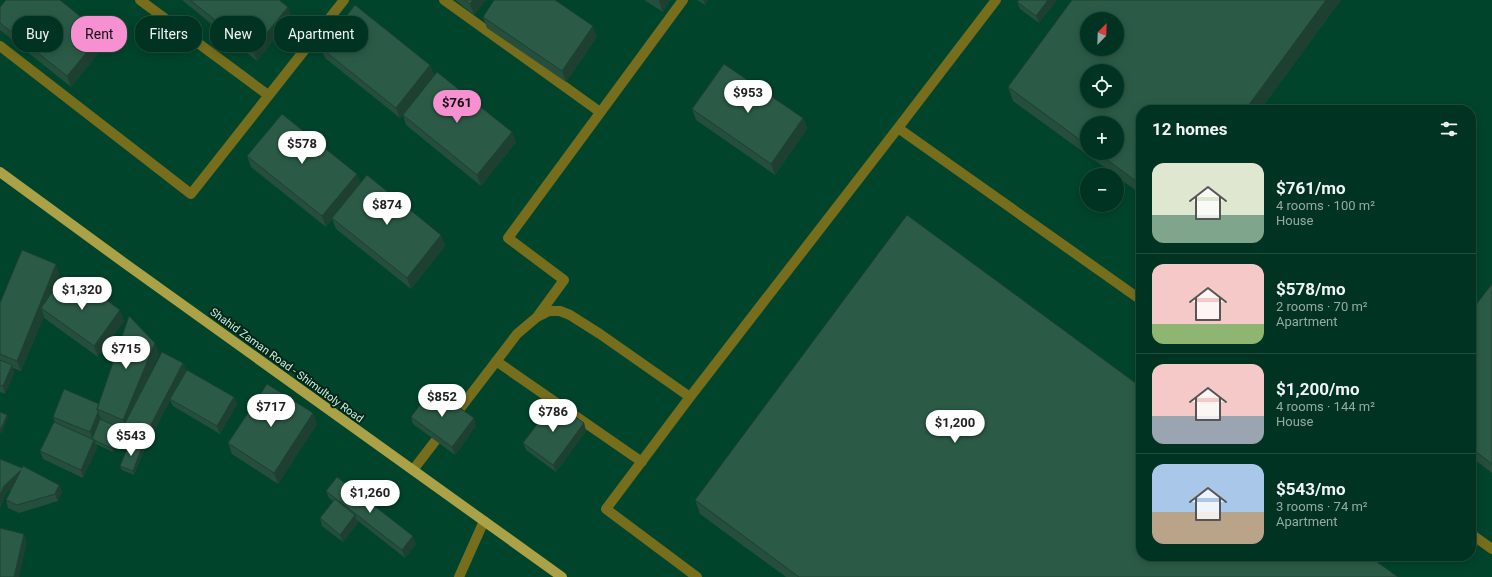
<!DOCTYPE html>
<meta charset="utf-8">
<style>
:root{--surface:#003321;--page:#0e3f2e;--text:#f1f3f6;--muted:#95aaa5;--line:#224e3f;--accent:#f690d0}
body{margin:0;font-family:Roboto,sans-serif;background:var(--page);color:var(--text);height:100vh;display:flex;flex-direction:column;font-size:15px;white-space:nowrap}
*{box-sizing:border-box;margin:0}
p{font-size:13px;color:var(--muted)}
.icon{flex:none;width:22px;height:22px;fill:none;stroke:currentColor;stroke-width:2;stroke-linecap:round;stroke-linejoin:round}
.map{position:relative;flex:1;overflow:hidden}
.side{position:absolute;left:1136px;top:105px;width:340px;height:456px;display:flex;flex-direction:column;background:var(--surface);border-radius:16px;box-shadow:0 2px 10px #0003,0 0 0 1px var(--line)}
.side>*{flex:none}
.hud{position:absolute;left:12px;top:16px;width:380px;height:36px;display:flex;gap:8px}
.needle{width:26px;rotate:23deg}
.tools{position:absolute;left:1080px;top:12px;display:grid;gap:8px}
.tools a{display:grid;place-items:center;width:44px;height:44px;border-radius:50%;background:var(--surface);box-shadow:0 2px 10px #0003,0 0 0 1px var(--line);font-size:20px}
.price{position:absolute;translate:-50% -34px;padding:0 9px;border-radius:14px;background:#fff;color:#222;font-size:13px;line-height:26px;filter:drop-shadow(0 1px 2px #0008)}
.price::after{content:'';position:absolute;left:50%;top:24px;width:12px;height:9px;margin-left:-6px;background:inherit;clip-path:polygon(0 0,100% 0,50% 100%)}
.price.selected{background:var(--accent);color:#111}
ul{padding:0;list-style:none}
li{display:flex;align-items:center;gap:12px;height:100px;padding:0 16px}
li+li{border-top:1px solid var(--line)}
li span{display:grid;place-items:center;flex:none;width:112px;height:80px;border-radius:12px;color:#555}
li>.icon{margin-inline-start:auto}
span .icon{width:48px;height:48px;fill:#fffc;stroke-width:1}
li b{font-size:17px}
h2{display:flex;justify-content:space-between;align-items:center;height:48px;padding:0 16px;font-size:17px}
.chip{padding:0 14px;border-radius:16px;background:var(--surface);box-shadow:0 2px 10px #0003,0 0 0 1px var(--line);font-size:14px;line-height:36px}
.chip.selected{background:var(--accent);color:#111}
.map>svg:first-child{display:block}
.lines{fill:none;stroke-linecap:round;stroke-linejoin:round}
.minor{stroke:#776e1d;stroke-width:10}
.major{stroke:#aba146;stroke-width:10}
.wall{fill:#254e3c;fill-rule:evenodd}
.shaded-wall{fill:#1e4031}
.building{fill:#2b5b46;stroke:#1e4031;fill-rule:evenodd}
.labels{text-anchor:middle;stroke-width:4;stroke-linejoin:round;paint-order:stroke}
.street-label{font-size:11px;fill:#ccf1de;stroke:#042619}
</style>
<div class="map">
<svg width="1492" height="577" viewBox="0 0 1492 577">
<rect width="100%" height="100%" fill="#00442c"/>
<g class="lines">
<path class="minor" d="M140,0L268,95
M444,0L600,112
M0,46L191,194L344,0
M898,128L996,0
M537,317L564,280L508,238L683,0
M496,361L642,462
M413,470L517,334L537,317L549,311H560L570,315L600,334L690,397
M1471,534L1492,549
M459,577L484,521
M697,577L606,509L690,397L898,128L1141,300"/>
<path class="major" d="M0,172L123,262L562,577"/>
</g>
<path class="wall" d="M182,0H279L288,7L291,18L257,61Z
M455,0H486L474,15Z
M644,0H670L663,12Z
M697,0H708L705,5Z
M1019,0H1057L1039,23L1020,9L1017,2Z
M1072,0H1341L1260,110H1141V194L1117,177V175H1115L1013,101L1008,87ZM1087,123L1117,153H1087Z
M0,7L102,34L106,44L71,87L0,30Z
M483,17L597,37L566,82L487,28Z
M321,48L430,65L434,75L512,132L516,142L481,186L406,125L403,115L400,118L325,58Z
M692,109L803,118L807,129L775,175L696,120Z
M247,156L357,174L360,183L441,235L445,246L411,289L336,229L332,219L326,227L251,167Z
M60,275L55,287L124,321L98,357L44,318V316L21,371L13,368L14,373L5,394L0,392V303Z
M1492,284V473L1471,457V311Z
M159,353L148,379L183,363L186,371L234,397L237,404L220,434L173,406L170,400L148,443L127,432L126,430L113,425L120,428L121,432L113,452L96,444L97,448L83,478L43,459L40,451L55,422L53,417L99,404Z
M411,417L476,426L455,455L413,424Z
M584,423L586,431L556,472L526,450L523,443Z
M317,424L278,484L232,454L228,443Z
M142,447L144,451L134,475L122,470L120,466Z
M0,459L59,485L62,492L58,501L19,513L8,508L6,500L11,489L6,493L0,509Z
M326,491L416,544L405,558L357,520L358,523L343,542L322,526L320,518L333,501L329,498Z
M695,500L1398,577H786L700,514Z"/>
<path class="shaded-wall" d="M473,0H486L474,15L470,4Z
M659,0H670L663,12L659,1Z
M703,0H708L705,5Z
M1048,0H1057L1039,23L1036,16Z
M1326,0H1341L1260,110H1245Z
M288,7L291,18L257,61L253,50Z
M593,26L597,37L566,82L562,71Z
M102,34L106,44L71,87L67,76Z
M430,65L434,76L400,118L396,108Z
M803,118L807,129L775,175L771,164Z
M512,132L516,142L481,186L477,175Z
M357,174L361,184L326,227L322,216Z
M441,235L445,246L411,289L407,278Z
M56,264L60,275L45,311L41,308L44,316L21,371L17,361Z
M120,310L124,321L98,357L94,346Z
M155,343L159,353L128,427L125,425L123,420Z
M183,363L186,371L170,399V400L148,443L145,436Z
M12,365L14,373L5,394L3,386Z
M234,397L237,404L220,434L217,426Z
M98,412L101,419L93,440L90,432Z
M313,413L317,424L278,484L274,473Z
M7,415L8,418L1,435L0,431Z
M474,418L476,426L455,455L452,447Z
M584,423L586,431L556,472L553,465Z
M120,428L121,432L113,452L111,448Z
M94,440L97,448L83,478L81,470Z
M142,447L144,451L134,475L133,471Z
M21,470L23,478L6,493L0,509V495L4,486Z
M59,485L62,492L58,501L55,494Z
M355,515L358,523L343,542L340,535Z
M24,534L27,542L19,577H14Z
M413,536L416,544L405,558L402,550Z"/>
<path class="building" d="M6,0H60L102,34L67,76L0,23V7Z
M190,0H279L288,7L253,50Z
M465,0H473L470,4Z
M494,0H555L593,26L562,71L483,17Z
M1019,0H1048L1036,16L1017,2Z
M1072,0H1326L1245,110H1141V185L1098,153H1117V123H1087V145L1008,87ZM1087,19H1117V49H1087ZM1087,71H1117V101H1087Z
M355,5L430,65L396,108L321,48Z
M724,64L803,118L771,164L692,109Z
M437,72L512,132L477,175L403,115Z
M282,114L357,174L322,216L247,156Z
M367,175L441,235L407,278L332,218Z
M907,215L1141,387V556H1369L1398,577H799L695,500Z
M22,250L56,264L17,361L0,354V303Z
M80,281L120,310L94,346L41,308L57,285L70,294Z
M1492,284V464L1471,448V311Z
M129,316L155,343L123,420L97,409Z
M162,352L183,363L145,436L124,425Z
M0,360L12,365L3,386L0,385Z
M187,370L234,397L217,426L170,399Z
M267,384L313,413L274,473L228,443Z
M432,388L474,418L452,447L411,417Z
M64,389L99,404L97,409L98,412L90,432L53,417Z
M554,402L584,423L553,465L523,443Z
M0,412L7,415L0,431Z
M100,419L120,428L111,448L92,439Z
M54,422L94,440L81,470L40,451Z
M130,442L142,447L133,471L120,466Z
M0,459L22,468L23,466L59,485L55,494L17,505L6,500L21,470L4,486L0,495Z
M337,477L413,536L402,550L326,491Z
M335,499L355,515L340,535L320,518Z
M0,528L24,534L14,577H0Z"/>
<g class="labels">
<g class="street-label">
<text transform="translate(287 365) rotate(36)" y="4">Shahid Zaman Road - Shimultoly Road</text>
</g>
</g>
</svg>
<div class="tools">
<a><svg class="needle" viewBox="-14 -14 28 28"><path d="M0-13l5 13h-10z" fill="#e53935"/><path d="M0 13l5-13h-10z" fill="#95aaa5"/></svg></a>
<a><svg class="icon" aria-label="locate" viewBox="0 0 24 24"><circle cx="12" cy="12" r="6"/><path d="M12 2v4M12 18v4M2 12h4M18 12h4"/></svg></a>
<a>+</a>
<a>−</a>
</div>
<b class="price" style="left:748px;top:114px">$953</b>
<b class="price selected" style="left:457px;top:124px">$761</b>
<b class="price" style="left:302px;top:165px">$578</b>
<b class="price" style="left:387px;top:226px">$874</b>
<b class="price" style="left:82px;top:311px">$1,320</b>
<b class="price" style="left:126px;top:370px">$715</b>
<b class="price" style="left:442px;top:418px">$852</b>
<b class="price" style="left:271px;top:428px">$717</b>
<b class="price" style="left:553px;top:433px">$786</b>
<b class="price" style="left:955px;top:444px">$1,200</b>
<b class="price" style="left:131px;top:457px">$543</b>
<b class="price" style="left:370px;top:514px">$1,260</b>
<div class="hud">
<a class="chip">Buy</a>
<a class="chip selected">Rent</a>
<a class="chip">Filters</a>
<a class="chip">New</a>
<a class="chip">Apartment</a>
</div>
<section class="side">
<h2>12 homes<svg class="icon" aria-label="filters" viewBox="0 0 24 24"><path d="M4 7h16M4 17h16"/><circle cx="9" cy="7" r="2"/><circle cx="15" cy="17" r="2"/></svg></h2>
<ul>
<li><span style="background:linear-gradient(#dfe7d0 65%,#7fa58c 0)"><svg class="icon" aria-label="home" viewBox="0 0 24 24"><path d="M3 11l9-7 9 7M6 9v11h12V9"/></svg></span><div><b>$761/mo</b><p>4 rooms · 100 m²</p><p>House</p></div></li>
<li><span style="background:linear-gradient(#f6c9c9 75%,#8fb573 0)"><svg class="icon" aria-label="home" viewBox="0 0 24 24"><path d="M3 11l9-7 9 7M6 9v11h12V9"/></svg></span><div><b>$578/mo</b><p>2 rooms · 70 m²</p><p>Apartment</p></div></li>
<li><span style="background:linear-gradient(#f6c9c9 65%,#9aa5b1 0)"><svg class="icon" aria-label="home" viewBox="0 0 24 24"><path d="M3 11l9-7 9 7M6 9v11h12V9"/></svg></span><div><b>$1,200/mo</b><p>4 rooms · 144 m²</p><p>House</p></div></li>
<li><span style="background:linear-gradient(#a9c7e8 60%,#b9a48a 0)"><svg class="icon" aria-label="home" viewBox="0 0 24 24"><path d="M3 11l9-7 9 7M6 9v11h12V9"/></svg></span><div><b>$543/mo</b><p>3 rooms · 74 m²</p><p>Apartment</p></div></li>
</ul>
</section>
</div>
